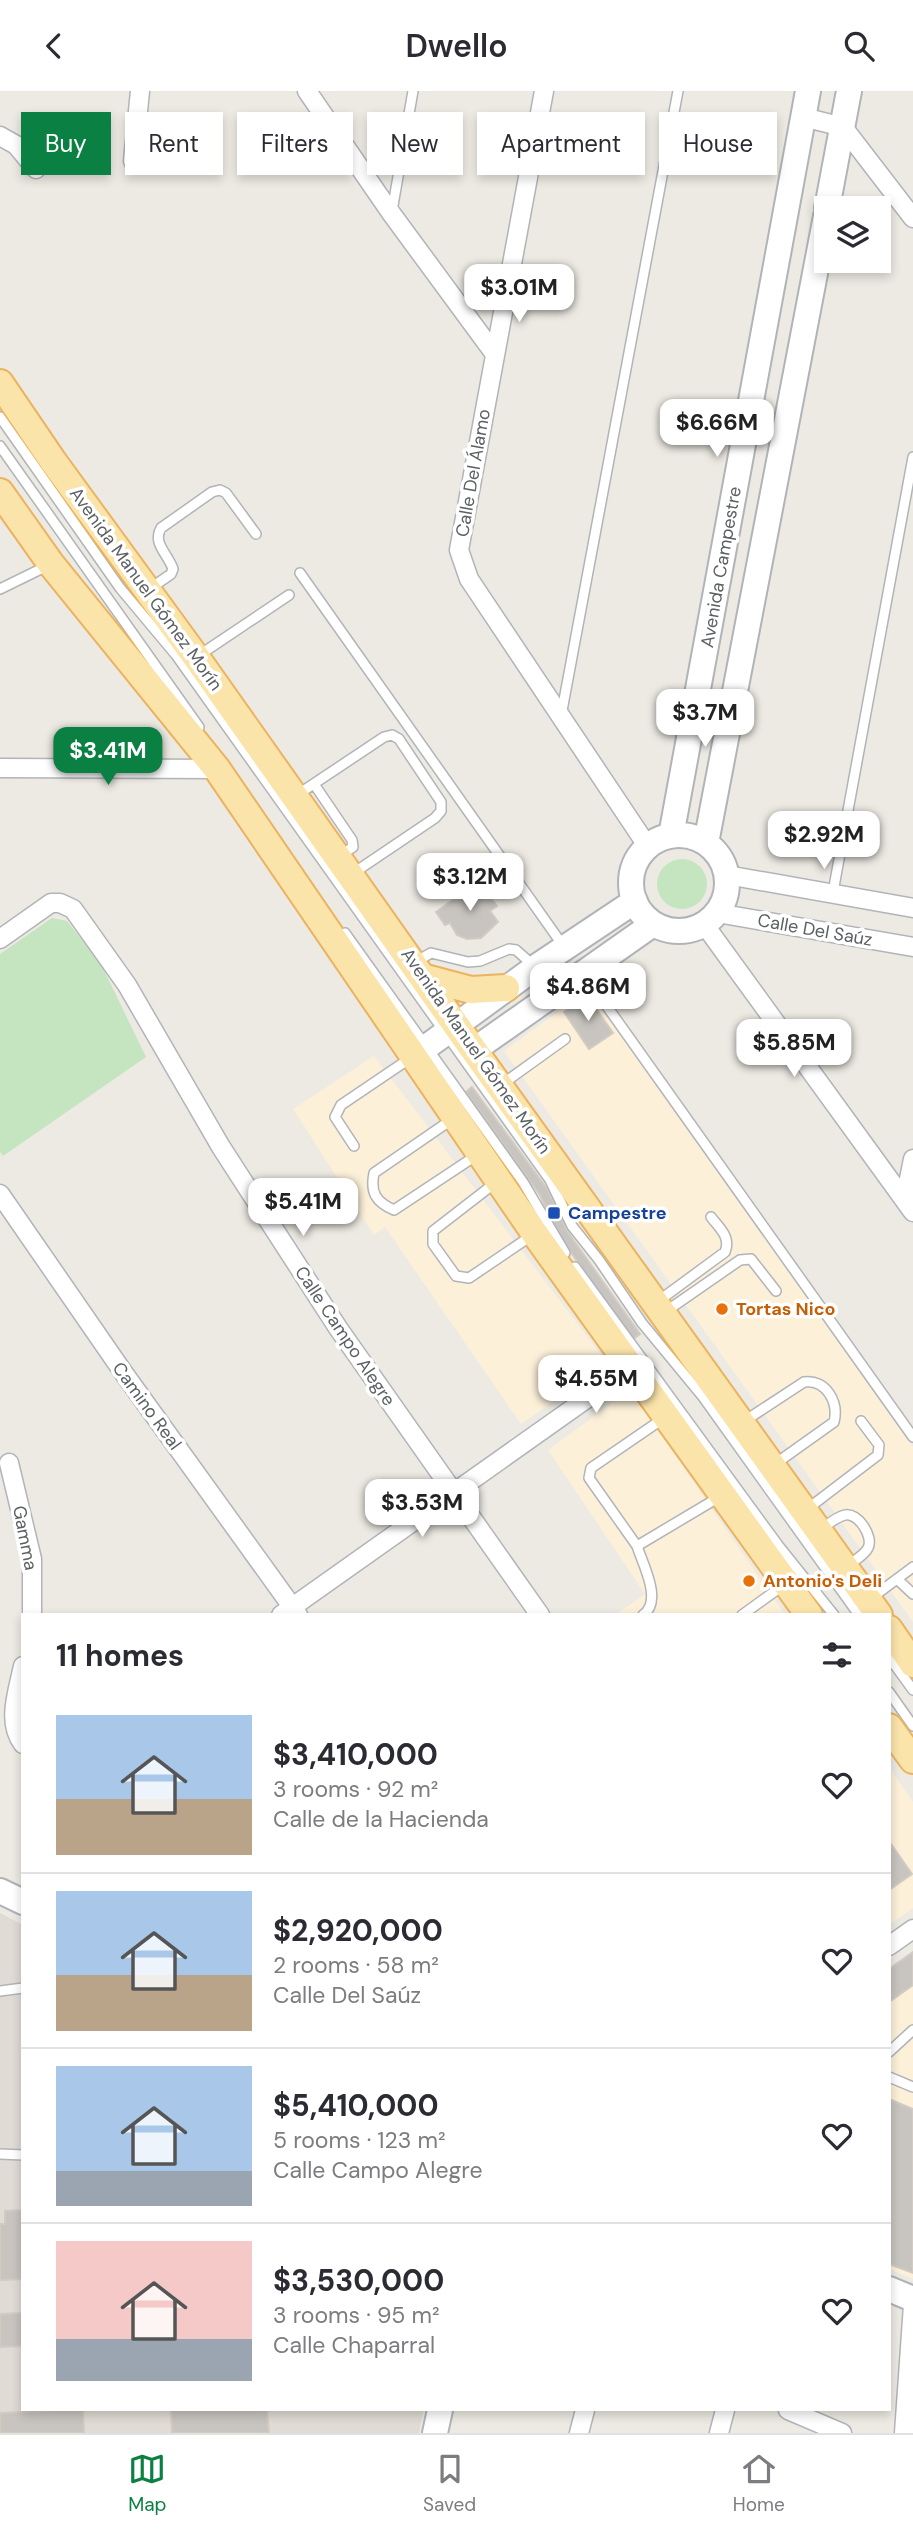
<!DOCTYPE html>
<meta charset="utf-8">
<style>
:root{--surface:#fff;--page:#f2f2f3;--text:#2b2b33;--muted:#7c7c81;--line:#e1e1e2;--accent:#0b8043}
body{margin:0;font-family:"DM Sans",sans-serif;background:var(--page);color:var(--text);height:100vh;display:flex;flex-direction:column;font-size:26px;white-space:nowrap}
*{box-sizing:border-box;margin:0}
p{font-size:23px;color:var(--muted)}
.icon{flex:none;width:38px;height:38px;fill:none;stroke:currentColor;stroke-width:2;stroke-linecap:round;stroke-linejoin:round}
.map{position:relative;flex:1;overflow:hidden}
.sheet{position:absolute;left:21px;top:1522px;width:870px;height:798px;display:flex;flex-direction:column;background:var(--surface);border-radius:0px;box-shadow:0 4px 10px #0003}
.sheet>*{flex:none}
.hud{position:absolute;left:21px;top:21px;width:872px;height:63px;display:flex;gap:14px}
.controls{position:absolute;left:814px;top:105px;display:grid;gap:14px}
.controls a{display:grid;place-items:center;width:77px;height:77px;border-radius:0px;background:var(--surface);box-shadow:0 4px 10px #0003;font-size:35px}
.price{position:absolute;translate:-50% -60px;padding:0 16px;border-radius:14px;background:#fff;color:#222;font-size:23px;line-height:46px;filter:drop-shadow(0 2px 4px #0008)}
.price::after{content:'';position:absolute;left:50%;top:42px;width:21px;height:16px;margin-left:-10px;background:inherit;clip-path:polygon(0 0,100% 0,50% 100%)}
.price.selected{background:var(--accent);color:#fff}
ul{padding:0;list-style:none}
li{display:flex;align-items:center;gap:21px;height:175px;padding:0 35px}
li+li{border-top:2px solid var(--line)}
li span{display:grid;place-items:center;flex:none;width:196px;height:140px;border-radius:0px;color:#555}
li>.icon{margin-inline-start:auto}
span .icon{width:84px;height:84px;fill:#fffc;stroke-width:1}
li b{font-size:30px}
h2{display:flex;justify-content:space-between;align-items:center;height:84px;padding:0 35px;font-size:30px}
.tag{padding:0 24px;border-radius:0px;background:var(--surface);box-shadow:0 4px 10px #0003;font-size:24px;line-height:63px}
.tag.selected{background:var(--accent);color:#fff}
header{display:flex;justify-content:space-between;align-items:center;height:91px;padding:0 35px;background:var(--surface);font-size:32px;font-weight:600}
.dock{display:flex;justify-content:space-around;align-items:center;height:98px;border-top:2px solid var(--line);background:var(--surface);font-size:19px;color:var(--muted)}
.dock a{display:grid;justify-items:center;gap:4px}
.dock .selected{color:var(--accent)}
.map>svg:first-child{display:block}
.commercial{fill:#fcf0d9}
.education{fill:#e0dbd4}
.green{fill:#c5e4c0}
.building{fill:#c8c5c0;stroke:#d2cbc2;stroke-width:2}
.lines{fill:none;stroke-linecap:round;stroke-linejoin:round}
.lane-casing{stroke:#b1b4b8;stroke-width:12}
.street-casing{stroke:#b1b4b8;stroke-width:21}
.secondary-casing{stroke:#b0b4b8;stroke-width:28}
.primary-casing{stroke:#ebb35f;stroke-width:30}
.lane{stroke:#fff;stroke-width:9}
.street{stroke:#fff;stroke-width:18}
.secondary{stroke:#fff;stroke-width:24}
.primary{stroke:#fbe4aa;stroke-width:26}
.transit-dot{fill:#1a4fb4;stroke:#fff;stroke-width:2.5}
.food-dot{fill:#e8710a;stroke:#fff;stroke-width:2.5}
.labels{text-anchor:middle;stroke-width:7;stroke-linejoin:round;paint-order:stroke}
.street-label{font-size:18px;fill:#5b6063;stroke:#fff}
.transit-label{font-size:18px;font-weight:bold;fill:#164399;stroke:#fff;text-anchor:start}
.food-label{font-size:18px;font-weight:bold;fill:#c56008;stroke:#fff;text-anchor:start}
</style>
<header><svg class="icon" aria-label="back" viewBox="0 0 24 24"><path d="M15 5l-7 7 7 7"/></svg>Dwello<svg class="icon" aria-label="search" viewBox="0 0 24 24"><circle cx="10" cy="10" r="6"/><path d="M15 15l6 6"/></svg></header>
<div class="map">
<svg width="913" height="2342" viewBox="0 0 913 2342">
<rect width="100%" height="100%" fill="#edeae3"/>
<path class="commercial" d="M589,898L913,1356V1531L504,960Z
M374,965L608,1273L521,1333L385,1136L374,1144L293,1018Z
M630,1299L785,1524H615L645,1503L548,1359Z
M889,1676L913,1711V1817L889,1834Z
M913,1860V2188L889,2178V1877Z"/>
<path class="education" d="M0,1822L23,1834V2319H424L419,2342H0Z"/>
<path class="green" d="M657 793a25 25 0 1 1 50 0a25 25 0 1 1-50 0Z
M52,827L67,830L101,873L146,966L3,1065L0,1061V863Z"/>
<path class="building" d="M479,790L497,815L490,820L498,831L481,847L467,848L457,844L450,832L445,834L436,821Z
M587,905L613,942L589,958L564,921Z
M472,996L548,1099L567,1140L640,1243L632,1249L559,1144L540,1104L466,1001Z
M889,1750L912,1783L889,1799Z
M913,1861V1894L889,1911V1878Z
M889,2008L913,2018V2182L889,2173Z
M23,2119V2188L0,2189V2133H5V2120Z
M23,2222V2255L0,2256V2223Z
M60,2319H83L84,2342H0V2322Z
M171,2319H267L269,2342H172Z"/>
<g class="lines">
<g class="lane-casing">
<path id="lane" d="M392,120L413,0
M0,326L120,497L176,564L550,1089L572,1135L599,1169L642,1232L703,1306L859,1524
M0,355L199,636
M300,482L564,856
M151,497L171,483L173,478C168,463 152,452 161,437L212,401L220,399L226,402L256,443
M0,498L49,474
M198,565L289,504
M561,625L678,0
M314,693L352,749L353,756L341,764
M297,704L384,646L392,644L399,648L441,711V720L435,727L352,783
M833,801L913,366
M345,842L523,1091L565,1162
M415,871L431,862L468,871L480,870L509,858L516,859L533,874
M584,883L913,1346
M501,994L565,948
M454,1027L374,1082C370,1102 376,1111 394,1119L477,1064
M354,1055L335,1026L341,1014L412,966
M495,1092L433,1140V1153L456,1185L469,1187L531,1145
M575,1176L778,1454L834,1524
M657,1211L725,1161C731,1146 720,1138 711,1126
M665,1221L740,1169L751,1168L776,1200
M664,1327L591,1377L589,1387L637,1455L721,1405
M743,1331L804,1291C826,1288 839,1311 834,1331L775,1373
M806,1419L878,1364L879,1354L861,1330
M820,1439C827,1434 836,1426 845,1424C858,1421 874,1446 868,1457C864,1465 853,1470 846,1476
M637,1455C643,1474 663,1510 643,1524
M897,1488L913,1503
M870,1508L913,1476
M742,1524L785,1493
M889,1566L913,1599
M889,1601L913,1635
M0,1900L23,1897
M889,1961L913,1939
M889,1986L913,1996
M0,2063L23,2064"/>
</g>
<g class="street-casing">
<path id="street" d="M307,0L391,122L494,262
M544,0L459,459L469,488L648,756
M803,26L843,36L913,127
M0,45L16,54L36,78
M133,70L140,0
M0,677L217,678
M727,784L913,817
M717,822L913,856
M704,833L913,1121
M0,848L51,812H60L73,818L127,894L221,1056L338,1237L540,1524
M0,1103L123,1281L298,1524
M905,1108L913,1068
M9,1372L32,1468V1524
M281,1524L630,1277
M23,1575C18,1600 6,1631 23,1653
M889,1855L913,1838
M788,2319L842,2342
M579,2342L585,2319
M719,2342L725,2319
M904,2342L913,2214"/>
</g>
<g class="secondary-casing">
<path id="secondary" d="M827,117L849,0
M631 792a48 48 0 1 1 96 0a48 48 0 1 1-96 0Z
M671,745L808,0
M706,752L826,125
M474,959L653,833
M414,965L536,876L635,810
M0,1800L23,1811
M889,2198L913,2208
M435,2342L440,2319"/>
</g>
<g class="primary-casing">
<path id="primary" d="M0,292L53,370L196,566L470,954L879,1524
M0,401L51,473L217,678L535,1143L809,1524
M422,886L471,899L506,897
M889,1538L913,1573
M889,1636L913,1669"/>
</g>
<use href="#lane" class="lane"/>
<use href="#street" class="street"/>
<use href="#secondary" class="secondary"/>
<use href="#primary" class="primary"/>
</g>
<rect class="transit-dot" x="547" y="1115" width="14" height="14" rx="3.5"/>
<g class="food-dot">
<circle cx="722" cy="1218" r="7"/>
<circle cx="749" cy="1490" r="7"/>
</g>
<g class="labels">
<g class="street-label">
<text transform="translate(473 382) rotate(-80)" y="6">Calle Del Álamo</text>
<text transform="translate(721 476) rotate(-80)" y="6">Avenida Campestre</text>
<text transform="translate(146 498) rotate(54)" y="6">Avenida Manuel Gómez Morín</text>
<text transform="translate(815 839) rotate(10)" y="6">Calle Del Saúz</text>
<text transform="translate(476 960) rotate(55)" y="6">Avenida Manuel Gómez Morín</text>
<text transform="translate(345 1245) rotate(56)" y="6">Calle Campo Alegre</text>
<text transform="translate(147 1315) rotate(54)" y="6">Camino Real</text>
<text transform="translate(25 1447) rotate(79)" y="6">Gamma</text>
</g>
<g class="transit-label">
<text x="568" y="1128">Campestre</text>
</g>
<g class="food-label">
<text x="736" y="1224">Tortas Nico</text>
<text x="763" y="1496">Antonio's Deli</text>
</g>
</g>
</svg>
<div class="controls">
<a><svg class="icon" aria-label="layers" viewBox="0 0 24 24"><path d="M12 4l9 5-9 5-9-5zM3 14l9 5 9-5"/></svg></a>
</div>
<b class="price" style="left:519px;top:233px">$3.01M</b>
<b class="price" style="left:717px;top:368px">$6.66M</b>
<b class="price" style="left:705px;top:658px">$3.7M</b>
<b class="price selected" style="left:108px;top:696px">$3.41M</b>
<b class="price" style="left:824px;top:780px">$2.92M</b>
<b class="price" style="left:470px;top:822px">$3.12M</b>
<b class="price" style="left:588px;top:932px">$4.86M</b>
<b class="price" style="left:794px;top:988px">$5.85M</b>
<b class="price" style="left:303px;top:1147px">$5.41M</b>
<b class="price" style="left:596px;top:1324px">$4.55M</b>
<b class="price" style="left:422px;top:1448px">$3.53M</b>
<div class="hud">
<a class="tag selected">Buy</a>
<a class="tag">Rent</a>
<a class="tag">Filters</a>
<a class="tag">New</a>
<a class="tag">Apartment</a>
<a class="tag">House</a>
</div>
<section class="sheet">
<h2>11 homes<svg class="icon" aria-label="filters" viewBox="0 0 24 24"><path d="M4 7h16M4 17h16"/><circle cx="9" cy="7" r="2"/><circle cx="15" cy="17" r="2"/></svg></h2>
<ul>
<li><span style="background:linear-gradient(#a9c7e8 60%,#b9a48a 0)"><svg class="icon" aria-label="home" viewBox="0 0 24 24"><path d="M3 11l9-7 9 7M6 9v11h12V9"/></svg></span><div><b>$3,410,000</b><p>3 rooms · 92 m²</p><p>Calle de la Hacienda</p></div><svg class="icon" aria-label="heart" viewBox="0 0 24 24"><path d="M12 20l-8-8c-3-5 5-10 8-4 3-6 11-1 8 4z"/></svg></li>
<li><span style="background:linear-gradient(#a9c7e8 60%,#b9a48a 0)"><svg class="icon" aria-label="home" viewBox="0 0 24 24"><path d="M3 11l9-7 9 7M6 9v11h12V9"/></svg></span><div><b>$2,920,000</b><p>2 rooms · 58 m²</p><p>Calle Del Saúz</p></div><svg class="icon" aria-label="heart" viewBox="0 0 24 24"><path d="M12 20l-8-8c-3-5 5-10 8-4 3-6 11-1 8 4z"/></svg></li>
<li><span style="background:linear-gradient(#a9c7e8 75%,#9aa5b1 0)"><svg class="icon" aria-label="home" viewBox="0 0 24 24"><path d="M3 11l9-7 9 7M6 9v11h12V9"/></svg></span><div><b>$5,410,000</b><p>5 rooms · 123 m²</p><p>Calle Campo Alegre</p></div><svg class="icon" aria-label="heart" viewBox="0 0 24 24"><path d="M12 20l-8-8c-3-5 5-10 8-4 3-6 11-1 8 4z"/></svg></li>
<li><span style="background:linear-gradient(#f6c9c9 70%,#9aa5b1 0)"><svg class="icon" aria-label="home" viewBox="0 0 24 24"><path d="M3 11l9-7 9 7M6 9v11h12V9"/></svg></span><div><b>$3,530,000</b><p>3 rooms · 95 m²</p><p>Calle Chaparral</p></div><svg class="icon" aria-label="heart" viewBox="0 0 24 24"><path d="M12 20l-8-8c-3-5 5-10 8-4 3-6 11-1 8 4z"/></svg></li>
</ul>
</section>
</div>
<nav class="dock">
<a class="selected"><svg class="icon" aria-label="map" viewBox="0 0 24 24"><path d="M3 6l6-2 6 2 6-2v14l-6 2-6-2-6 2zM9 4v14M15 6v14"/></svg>Map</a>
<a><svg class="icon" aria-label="saved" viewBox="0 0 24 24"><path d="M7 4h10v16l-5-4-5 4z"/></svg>Saved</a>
<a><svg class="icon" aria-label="home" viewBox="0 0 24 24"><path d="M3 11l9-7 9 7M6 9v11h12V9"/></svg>Home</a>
</nav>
